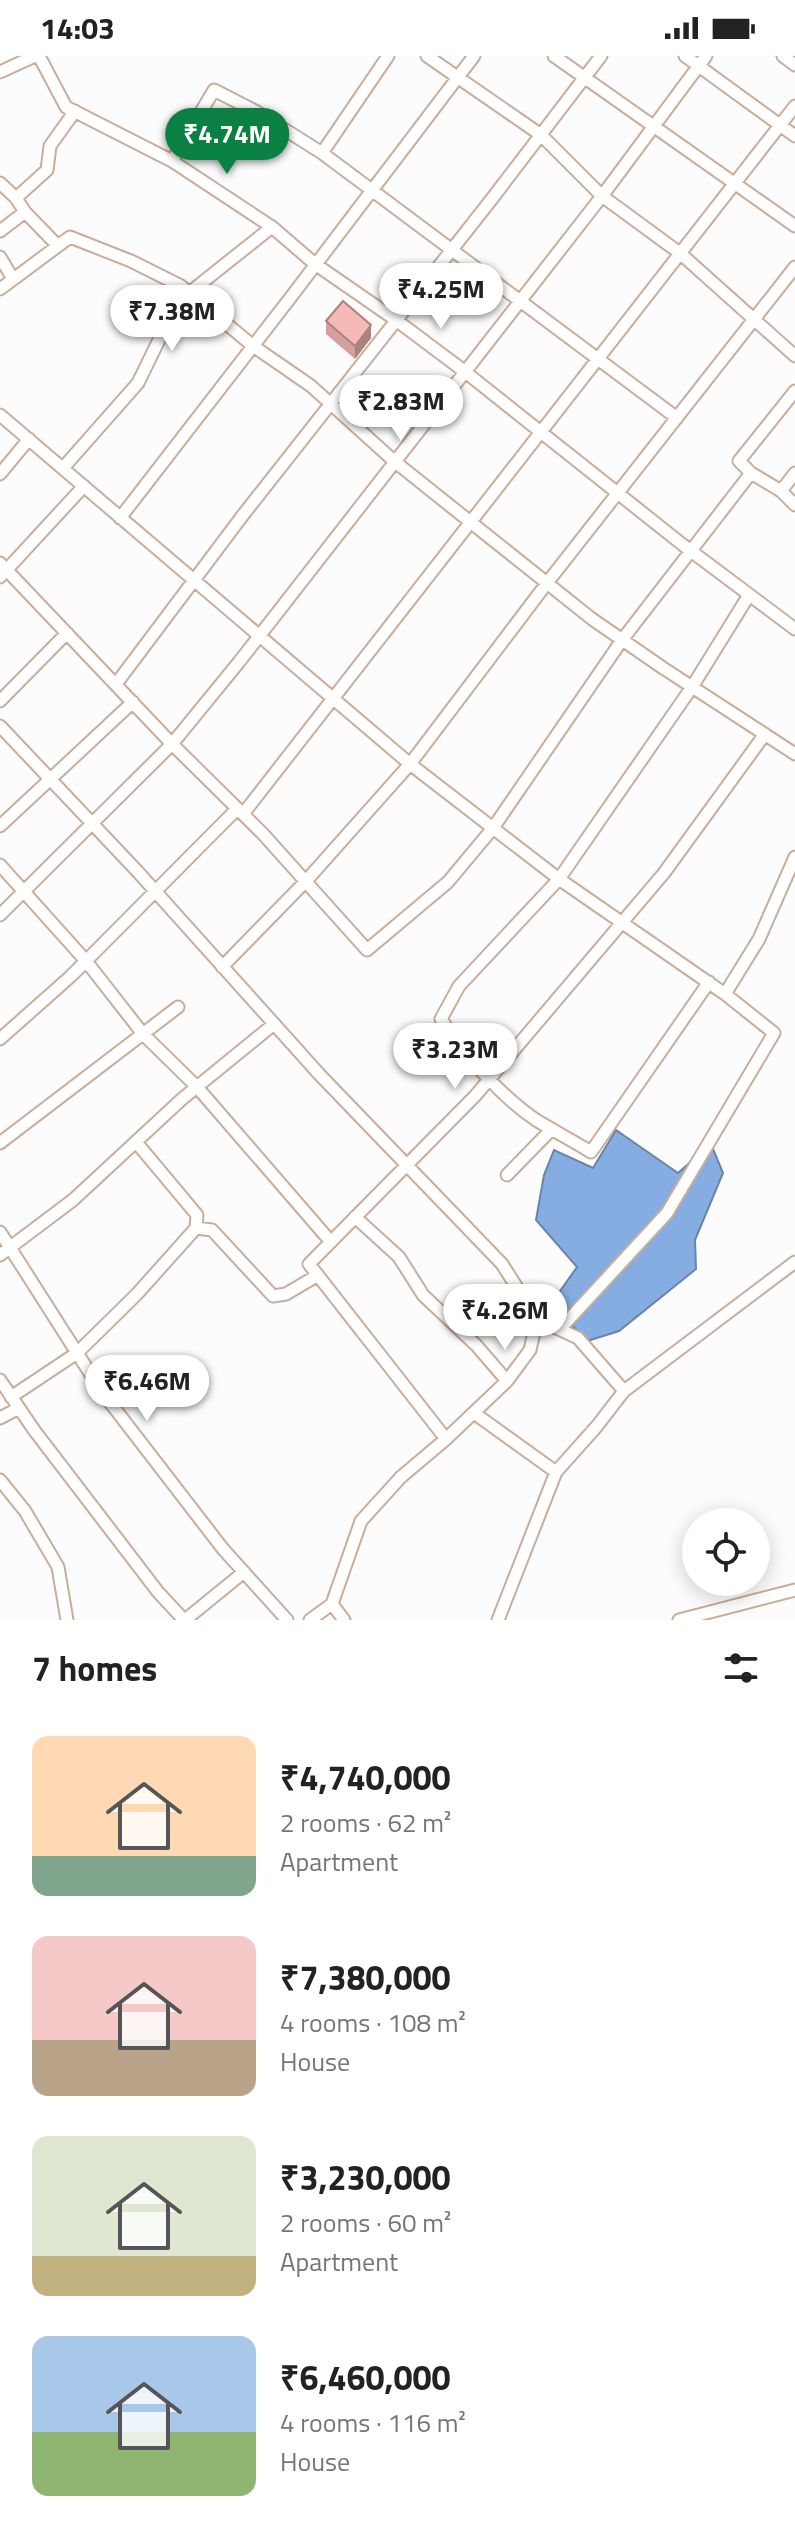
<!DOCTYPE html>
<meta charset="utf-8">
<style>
:root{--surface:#fff;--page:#f6f6f6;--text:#222;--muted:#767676;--accent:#0b8043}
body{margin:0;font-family:"Titillium Web",sans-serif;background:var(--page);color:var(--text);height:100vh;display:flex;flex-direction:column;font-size:30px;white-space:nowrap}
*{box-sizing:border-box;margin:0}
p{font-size:26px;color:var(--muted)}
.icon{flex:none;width:44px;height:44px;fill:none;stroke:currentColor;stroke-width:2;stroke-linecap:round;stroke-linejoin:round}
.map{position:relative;height:1564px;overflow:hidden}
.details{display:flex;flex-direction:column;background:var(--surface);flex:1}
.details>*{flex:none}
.fabs{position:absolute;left:682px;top:1452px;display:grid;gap:16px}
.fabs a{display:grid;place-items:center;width:88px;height:88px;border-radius:50%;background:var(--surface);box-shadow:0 4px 20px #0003;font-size:40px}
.price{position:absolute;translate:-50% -68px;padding:0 18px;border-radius:28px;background:#fff;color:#222;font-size:26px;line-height:52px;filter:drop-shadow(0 2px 4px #0008)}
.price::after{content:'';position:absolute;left:50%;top:48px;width:24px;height:18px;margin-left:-12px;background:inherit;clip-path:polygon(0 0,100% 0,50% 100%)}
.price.on{background:var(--accent);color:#fff}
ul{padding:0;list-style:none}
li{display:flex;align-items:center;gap:24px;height:200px;padding:0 32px}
li span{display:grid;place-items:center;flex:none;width:224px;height:160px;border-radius:16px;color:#555}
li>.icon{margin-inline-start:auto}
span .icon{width:96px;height:96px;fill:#fffc;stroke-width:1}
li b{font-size:34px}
h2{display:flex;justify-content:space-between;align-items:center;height:96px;padding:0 32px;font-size:34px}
.status{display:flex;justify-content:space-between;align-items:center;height:56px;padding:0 40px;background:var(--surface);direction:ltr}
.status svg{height:22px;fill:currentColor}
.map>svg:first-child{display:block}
.water{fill:#85ade2;stroke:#6b84a6;stroke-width:2}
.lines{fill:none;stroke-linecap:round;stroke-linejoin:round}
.minor-casing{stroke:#c8ae9a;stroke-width:15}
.minor{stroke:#fff;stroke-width:11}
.wall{fill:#d4a09d}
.shaded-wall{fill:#ac827f}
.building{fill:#f6bab6;stroke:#ac827f;stroke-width:2}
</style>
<div class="status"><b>14:03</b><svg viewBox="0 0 49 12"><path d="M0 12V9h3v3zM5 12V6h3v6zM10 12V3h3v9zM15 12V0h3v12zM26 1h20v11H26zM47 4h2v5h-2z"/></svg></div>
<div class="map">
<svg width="795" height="1564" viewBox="0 0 795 1564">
<rect width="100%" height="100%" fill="#fcfcfc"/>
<path class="water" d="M616,1074L678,1117L711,1088L723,1117L695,1184L696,1213L619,1275L587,1285L551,1248L577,1211L536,1164L544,1119L554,1094L593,1112Z"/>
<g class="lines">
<g class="minor-casing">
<path id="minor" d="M39,0L66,51L172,105L272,171L315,208L396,264L464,315L683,489L795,573
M427,0L541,79L602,140L681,198L795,300
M554,0L795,170
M685,0L795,80
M783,0L795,9
M0,16L35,0
M322,97L388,0
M172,105L214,34L257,56L322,97L677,362
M0,127L16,142L25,156L0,175
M16,142L47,114L50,90L75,55
M25,156L58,190
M0,201L13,223
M0,233L70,181L131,205L181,230L253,290L311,330L394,405L592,563L663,612L795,698
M0,359L410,708L559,823L725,938L759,883L795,801
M63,412L138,327L173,255L189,237L272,171
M751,417L781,435L795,449
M0,418L29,383
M781,435L795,417
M120,462L291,241L474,0
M0,507L172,688L263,778L367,894L448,826L493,772L622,584L751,417L739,405L795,335
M0,521L84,430
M116,628L243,459L491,144L601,0
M0,645L67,577
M0,670L138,816L319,1018L502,1208L537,1263L530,1294L507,1325L446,1383L401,1421L361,1465L332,1548L344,1564
M243,758L795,50
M0,770L133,646
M0,809L86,905L143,978L197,1031L331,1186
M0,859L172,688L239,606L602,140L706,0
M222,911L306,825L410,708L547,527L795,211
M709,926L591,1096C573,1085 554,1075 536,1064C502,1041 463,998 441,963L459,930L559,823L692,631L749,539
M0,983L71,920L237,753
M0,1087L178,951
M507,1119L552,1073
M355,1161L399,1201L423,1239L476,1289L507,1325
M196,1172L212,1174L273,1240L286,1238L318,1219
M0,1176L102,1336L223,1493L287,1564
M0,1199L73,1144L182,1043L274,968
M537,1263L578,1282L624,1335
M560,1273L667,1157L774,977L725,938
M0,1324L34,1374L158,1536L184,1564
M11,1341L77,1297L137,1238L196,1172L197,1159L136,1086
M474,1357L556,1416L498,1564
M0,1362L19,1352
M446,1383L309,1208L475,1040L664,817L765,678
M556,1416L597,1370L624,1335L795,1206
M0,1424L25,1455L58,1511L67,1564
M185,1564L244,1516
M310,1564L332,1548
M679,1564L795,1534"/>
</g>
<use href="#minor" class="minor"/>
</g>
<path class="wall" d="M326,265L371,282L355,303L326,278Z"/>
<path class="shaded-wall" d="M371,269V282L355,303V290Z"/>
<path class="building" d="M343,245L371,269L355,290L326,265Z"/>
</svg>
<div class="fabs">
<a><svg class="icon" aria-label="locate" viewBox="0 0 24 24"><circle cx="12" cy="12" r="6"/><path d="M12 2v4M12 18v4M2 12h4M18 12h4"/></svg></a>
</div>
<b class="price on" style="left:227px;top:120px">₹4.74M</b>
<b class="price" style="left:441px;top:275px">₹4.25M</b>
<b class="price" style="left:172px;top:297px">₹7.38M</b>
<b class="price" style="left:401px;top:387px">₹2.83M</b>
<b class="price" style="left:455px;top:1035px">₹3.23M</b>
<b class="price" style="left:505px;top:1296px">₹4.26M</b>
<b class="price" style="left:147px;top:1367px">₹6.46M</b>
</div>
<section class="details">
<h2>7 homes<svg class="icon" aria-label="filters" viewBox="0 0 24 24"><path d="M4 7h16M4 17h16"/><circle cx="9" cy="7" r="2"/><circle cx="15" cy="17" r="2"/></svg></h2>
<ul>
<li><span style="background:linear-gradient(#ffd9b3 75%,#7fa58c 0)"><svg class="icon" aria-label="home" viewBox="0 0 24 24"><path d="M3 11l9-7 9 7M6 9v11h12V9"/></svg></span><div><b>₹4,740,000</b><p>2 rooms · 62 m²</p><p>Apartment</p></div></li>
<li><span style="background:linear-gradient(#f6c9c9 65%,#b9a48a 0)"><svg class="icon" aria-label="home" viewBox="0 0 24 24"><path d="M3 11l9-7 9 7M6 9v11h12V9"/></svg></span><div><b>₹7,380,000</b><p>4 rooms · 108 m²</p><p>House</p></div></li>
<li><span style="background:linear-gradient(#dfe7d0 75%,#c2b280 0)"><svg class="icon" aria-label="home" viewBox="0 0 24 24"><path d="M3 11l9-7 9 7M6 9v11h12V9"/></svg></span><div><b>₹3,230,000</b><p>2 rooms · 60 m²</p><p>Apartment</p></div></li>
<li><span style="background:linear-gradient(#a9c7e8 60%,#8fb573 0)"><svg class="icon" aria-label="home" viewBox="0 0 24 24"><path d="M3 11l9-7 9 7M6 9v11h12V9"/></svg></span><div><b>₹6,460,000</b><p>4 rooms · 116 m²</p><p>House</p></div></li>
</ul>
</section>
